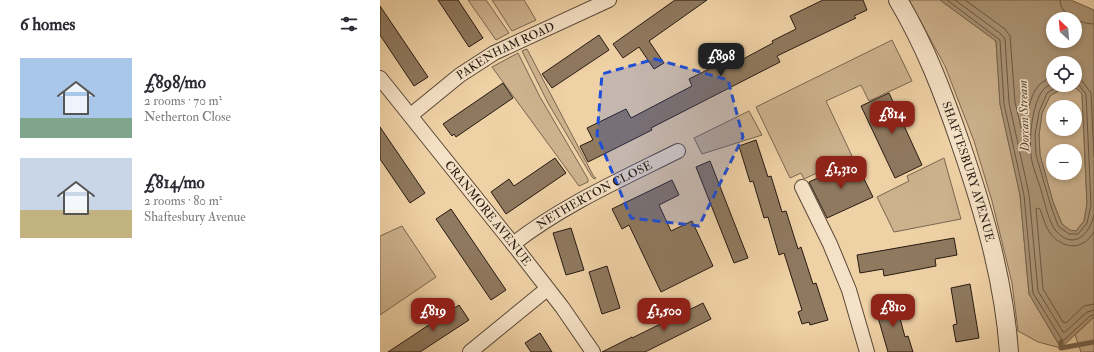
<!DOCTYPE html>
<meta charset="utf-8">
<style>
:root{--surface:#fff;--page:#f2f2f3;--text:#2b2b33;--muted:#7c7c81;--accent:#8f2418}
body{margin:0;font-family:"IM FELL Double Pica",serif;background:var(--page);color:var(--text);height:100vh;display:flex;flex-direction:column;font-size:15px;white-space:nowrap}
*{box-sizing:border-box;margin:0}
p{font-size:13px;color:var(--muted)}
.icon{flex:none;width:22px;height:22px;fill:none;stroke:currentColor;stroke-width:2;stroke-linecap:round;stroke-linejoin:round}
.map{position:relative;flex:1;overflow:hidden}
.side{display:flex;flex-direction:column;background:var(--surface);width:380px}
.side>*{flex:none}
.needle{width:26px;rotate:334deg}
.buttons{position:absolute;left:666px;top:12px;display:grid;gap:8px}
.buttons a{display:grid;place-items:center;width:36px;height:36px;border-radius:50%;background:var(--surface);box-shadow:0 2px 6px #0003;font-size:20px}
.price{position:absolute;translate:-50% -34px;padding:0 9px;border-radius:8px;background:var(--accent);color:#fff;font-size:13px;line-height:26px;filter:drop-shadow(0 1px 2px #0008)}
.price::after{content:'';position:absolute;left:50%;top:24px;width:12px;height:9px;margin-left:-6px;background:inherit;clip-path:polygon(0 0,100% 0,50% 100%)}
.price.active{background:#222;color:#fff}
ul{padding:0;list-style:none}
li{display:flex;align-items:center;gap:12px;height:100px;padding:0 20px}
li span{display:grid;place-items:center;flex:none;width:112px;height:80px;border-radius:0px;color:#555}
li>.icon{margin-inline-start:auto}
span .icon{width:48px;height:48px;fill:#fffc;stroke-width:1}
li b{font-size:17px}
h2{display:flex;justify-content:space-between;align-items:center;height:48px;padding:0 20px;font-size:17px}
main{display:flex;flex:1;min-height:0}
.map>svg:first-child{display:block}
.green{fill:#cdb28d;stroke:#7a6650;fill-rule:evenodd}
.water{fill:#ab9374;stroke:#76634d;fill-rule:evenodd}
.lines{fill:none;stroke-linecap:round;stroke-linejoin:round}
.shore{stroke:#695643;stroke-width:1}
.stream{stroke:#76634d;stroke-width:5}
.building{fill:#8f795f;stroke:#271a12}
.minor-casing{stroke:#594837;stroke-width:16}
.tertiary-casing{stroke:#594837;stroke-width:20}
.minor{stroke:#f5e1c5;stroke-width:14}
.tertiary{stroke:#f5e1c5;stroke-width:18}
.marked{fill:#1d4ed8;fill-opacity:0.2;stroke:#1d4ed8;stroke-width:3;stroke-dasharray:8 5;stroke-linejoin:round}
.labels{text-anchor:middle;stroke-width:3;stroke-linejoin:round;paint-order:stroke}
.street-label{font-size:12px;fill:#271a12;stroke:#f5e1c5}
.water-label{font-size:13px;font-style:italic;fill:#5c4a39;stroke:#f5e1c5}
</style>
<main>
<section class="side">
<h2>6 homes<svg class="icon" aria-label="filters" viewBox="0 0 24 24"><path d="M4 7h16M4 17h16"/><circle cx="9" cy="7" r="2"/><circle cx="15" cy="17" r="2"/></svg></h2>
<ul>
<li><span style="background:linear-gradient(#a9c7e8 75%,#7fa58c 0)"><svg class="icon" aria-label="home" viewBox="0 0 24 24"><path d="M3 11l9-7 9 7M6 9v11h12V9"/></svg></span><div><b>£898/mo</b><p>2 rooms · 70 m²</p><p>Netherton Close</p></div></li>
<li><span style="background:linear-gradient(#c9d6e8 65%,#c2b280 0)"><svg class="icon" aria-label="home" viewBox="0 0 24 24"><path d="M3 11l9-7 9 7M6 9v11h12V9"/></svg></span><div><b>£814/mo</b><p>2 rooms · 80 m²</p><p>Shaftesbury Avenue</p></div></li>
</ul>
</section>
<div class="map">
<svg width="714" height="352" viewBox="0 0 714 352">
<rect width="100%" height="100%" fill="#efd1a6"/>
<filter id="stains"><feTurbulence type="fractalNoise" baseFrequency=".005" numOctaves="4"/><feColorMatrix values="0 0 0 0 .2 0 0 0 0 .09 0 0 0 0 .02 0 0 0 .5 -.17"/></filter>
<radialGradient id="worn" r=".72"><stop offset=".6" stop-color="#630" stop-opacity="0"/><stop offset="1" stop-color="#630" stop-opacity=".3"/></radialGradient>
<path class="green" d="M88,0H106L129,33L116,40Z
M112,0H144L156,20L132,31Z
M529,0H560L616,41L620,104L640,195L649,294L681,348L658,342L638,331L632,283L612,201L594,141L565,66Z
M512,40L532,81L489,101L481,85L446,101L472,156L424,179L421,173L410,178L376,107Z
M147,49L214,177L216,178L214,179L212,177L168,103L142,51Z
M138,53L160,97L208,179V182L199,186L112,67Z
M683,88H696L702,94L707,204L704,221L696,231H690L682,224L673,202L660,155L659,135L662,113L670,96ZM673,107H695V129H673ZM673,151H695V173H673Z
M369,111L382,135L322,154L314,138Z
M564,158L581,219L514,232L497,197L529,181L527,176Z
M22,226L56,277L0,315V236Z
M714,317V352H701L695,335Z"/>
<path class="water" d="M560,0H691L714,10V317L681,348L649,294L640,195L620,104L616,41ZM673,19H695V41H673ZM673,63H695V85H673ZM683,88H696L702,94L707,204L704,221L696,231L690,230L682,224L673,202L660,155L659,135L662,113L670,96Z"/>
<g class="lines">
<path class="shore" d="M567,0L620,40L624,104L644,195L653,293L682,340H684L710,316L714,315
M575,0L621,34L625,39L629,103L649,194L658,291L683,332H685L707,312L714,310
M585,0L625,29L630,36L635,102L642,132L645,131C647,117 649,96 659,85C663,81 668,79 673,76
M680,0C680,15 701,24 714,24
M695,79L702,81L711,93L714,157
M673,83C670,85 665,87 663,90C652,104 649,138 651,155C652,167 658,179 661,190C664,200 669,223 676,231C693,250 709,236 714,215
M680,85L667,93L659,112L655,135L656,155L670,203L678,226L689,234H698L707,223L711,205L706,94L699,85L695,84
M714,232C711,236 708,241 703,243C692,250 677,243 670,233C665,226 663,217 660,209L658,208L656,209L663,289L683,322L686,323L704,306L714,304"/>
<path class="stream" d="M681,342V348L714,342"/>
</g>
<path class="building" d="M58,0H78L103,38L89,47Z
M295,0H327L269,41L284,63L274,69L259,47L243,58L233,44Z
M443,0H483L487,10L474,16L476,18L397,56L400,62L271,128L272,130L208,162L200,146L213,140L207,128L246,109L251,118L312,86L309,79L347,60L350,66L393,43L392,41L416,29L410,16Z
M0,6L48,77L34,86L0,35Z
M219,35L229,50L172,88L162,74Z
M123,83L133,98L76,137L74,134L72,136L63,124Z
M509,93L542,165L515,178L481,106Z
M0,127L45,193L30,203L0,159Z
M376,140L388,177L391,176L402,212L406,211L418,249L421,247L433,284L436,283L448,320L430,325L429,322L422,324L418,312L422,310L404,253L399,255L388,217L384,218L373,181L370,182L359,146Z
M175,158L186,173L126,214L111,192L129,179L134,186Z
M330,161L368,258L354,263L316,167Z
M475,161L493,197L447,218L429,182Z
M292,180L299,195L279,205L291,231L312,221L333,266L281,292L249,225L242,229L232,209Z
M71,209L126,290L111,300L56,219Z
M191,228L204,270L186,275L173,233Z
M574,238L577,255L555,259L556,266L504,276L503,269L480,273L477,255Z
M227,266L240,308L222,314L209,272Z
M590,284L599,338L576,342L573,325L577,324L571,288Z
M515,300L525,337L528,336L533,352H508L495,307Z
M323,303L331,319L265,352H222L252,337V338Z
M79,305L89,320L40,352H8Z
M160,333L172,352H151L145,343Z"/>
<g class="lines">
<g class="minor-casing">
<g id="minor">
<path id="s1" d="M0,78L133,244L182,307L213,352"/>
<path id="s2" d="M31,115L80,75L114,53L229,0"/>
<path d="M422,187L450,244L469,290L487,352"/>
<path id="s3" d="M133,244C183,205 242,179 298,151"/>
<path d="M90,352L167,289"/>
</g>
</g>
<g class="tertiary-casing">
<g id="tertiary">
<path id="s4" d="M518,0C545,45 564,95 581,145C604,212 624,281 629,352"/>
</g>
</g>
<use href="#minor" class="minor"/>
<use href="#tertiary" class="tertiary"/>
</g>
<path class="marked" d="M275,59L348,80L363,137L319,226L251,218L217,135L222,74Z"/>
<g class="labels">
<g class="street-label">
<text dy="4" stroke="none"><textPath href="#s2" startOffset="115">PAKENHAM ROAD</textPath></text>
<text dy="4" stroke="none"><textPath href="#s4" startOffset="186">SHAFTESBURY AVENUE</textPath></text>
<text dy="4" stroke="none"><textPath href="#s3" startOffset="95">NETHERTON CLOSE</textPath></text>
<text dy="4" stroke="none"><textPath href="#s1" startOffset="173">CRANMORE AVENUE</textPath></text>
</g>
<g class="water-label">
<text transform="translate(643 116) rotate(-92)" y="5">Dorcan Stream</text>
</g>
</g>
<rect width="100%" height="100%" filter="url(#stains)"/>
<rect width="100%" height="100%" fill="url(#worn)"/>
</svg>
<div class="buttons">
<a><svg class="needle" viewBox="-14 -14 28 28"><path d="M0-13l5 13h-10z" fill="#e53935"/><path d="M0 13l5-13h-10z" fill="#7c7c81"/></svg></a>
<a><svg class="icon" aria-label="locate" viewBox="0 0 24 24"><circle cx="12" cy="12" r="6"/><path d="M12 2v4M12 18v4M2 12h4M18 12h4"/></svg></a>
<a>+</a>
<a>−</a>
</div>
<b class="price active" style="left:341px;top:77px">£898</b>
<b class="price" style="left:512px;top:135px">£814</b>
<b class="price" style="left:461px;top:190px">£1,310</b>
<b class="price" style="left:513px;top:328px">£810</b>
<b class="price" style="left:53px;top:332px">£819</b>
<b class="price" style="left:284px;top:332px">£1,500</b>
</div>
</main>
